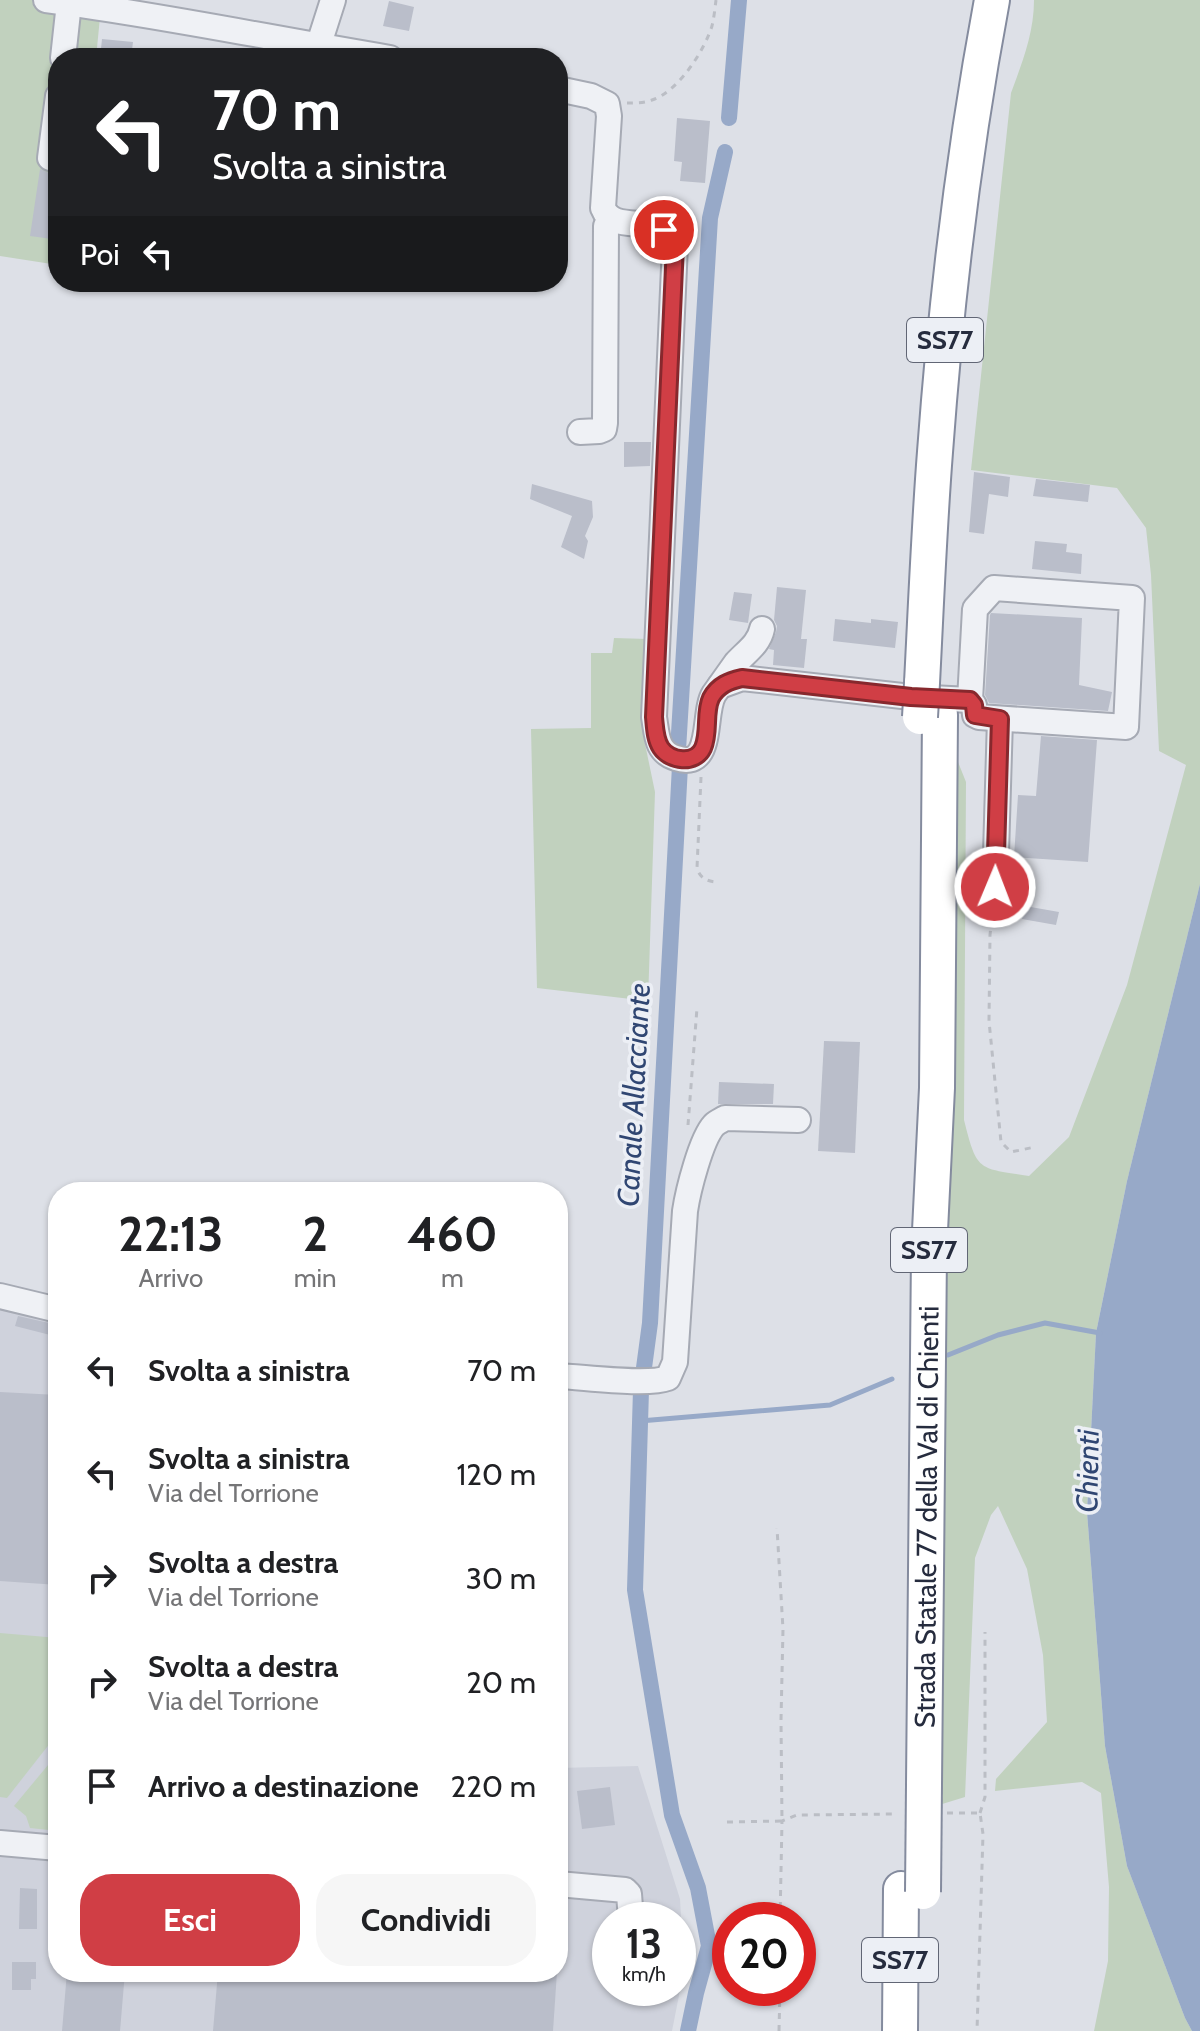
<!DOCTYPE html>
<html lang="it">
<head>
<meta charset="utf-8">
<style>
	body { margin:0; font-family:Cabin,sans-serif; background:#f6f6f6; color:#202124; height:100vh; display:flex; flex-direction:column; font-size:30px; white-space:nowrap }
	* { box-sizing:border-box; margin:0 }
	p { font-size:26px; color:#757577 }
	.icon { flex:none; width:44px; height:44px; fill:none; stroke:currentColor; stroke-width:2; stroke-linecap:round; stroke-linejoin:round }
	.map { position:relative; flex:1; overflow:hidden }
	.side { position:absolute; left:48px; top:1182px; width:520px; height:800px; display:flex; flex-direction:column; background:#fff; border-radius:32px; box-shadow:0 2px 6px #0004 }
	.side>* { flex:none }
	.top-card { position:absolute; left:48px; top:48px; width:520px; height:244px; border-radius:32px; box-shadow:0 2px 6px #0004; background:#202124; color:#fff; overflow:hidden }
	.speed { position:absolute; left:592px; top:1902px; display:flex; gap:16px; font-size:40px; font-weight:700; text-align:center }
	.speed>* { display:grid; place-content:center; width:104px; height:104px; border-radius:50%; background:#fff; box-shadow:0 2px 6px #0004; line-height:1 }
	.speed small { font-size:20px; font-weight:400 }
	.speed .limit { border:12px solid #d22; background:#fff; color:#111 }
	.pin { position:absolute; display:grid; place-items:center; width:68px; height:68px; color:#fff; margin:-34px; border:4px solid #fff; border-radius:50%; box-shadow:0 2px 8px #0007 }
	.me { position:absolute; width:88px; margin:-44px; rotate:1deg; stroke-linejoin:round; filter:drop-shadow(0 0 6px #0008) }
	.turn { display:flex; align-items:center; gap:28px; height:168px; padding:0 32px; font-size:36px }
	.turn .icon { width:104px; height:104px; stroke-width:2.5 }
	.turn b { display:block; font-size:56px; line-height:68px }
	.then { display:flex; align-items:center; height:76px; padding:0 32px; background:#0003; gap:16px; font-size:30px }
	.eta { display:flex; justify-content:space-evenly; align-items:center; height:136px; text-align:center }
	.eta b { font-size:48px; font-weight:700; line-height:56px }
	.cta { display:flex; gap:16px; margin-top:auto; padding:16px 32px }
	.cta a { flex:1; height:92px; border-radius:32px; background:#d03e45; color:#fff; font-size:32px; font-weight:700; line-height:92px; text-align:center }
	.cta a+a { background:#f6f6f6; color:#202124 }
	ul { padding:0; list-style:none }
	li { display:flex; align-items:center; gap:24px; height:104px; padding:0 32px }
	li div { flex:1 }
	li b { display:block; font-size:30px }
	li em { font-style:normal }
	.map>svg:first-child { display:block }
</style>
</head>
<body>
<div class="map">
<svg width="1200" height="2031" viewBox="0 0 1200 2031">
	<rect width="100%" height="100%" fill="#dde0e7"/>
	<path fill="#cfd2dc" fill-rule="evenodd" d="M 0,1285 L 58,1300 L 58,1972 L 558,1972 L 558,1768 L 638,1766 L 680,1899 L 684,1970 L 672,2031 L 0,2031 ZM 610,1920 L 678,1920 L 678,1988 L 610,1988 Z"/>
	<g fill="#c1d1be">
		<polygon points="0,0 46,0 101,7 96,58 58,58 58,265 0,256"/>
		<path d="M 1034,0 L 1200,0 L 1200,884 L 1127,1181 L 1096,1333 L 1087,1512 L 1105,1746 L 1127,1866 L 1185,2018 L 1192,2031 L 1094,2031 L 1108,1961 L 1109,1887 L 1101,1793 L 1082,1782 L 995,1791 L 996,1779 L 1047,1722 L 1043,1655 L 1027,1569 L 998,1506 L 991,1515 L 975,1558 L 965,1797 L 939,1805 L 954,752 L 966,782 L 964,1120 C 977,1172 978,1168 1029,1176 L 1069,1137 L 1127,985 L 1186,765 L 1159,751 L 1151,575 L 1146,528 L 1117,488 L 971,470 L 1011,93 C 1022,63 1034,33 1034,0 Z"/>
		<polygon points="614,638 648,639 644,739 655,792 648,1001 537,988 531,729 591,728 591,653 612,653"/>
		<polygon points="0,1633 58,1638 58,1733 7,1798 0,1797"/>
		<polygon points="58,1753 58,1831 30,1828 26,1816 14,1806"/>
	</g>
	<polygon fill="#97a9c8" points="1200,884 1200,2031 1192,2031 1185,2018 1127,1866 1105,1746 1087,1512 1096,1333 1127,1181"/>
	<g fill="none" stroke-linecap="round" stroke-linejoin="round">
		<g stroke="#97a9c8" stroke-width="5">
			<polyline points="948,1355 998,1335 1045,1323 1100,1333"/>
			<polyline points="640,1421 830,1405 892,1379"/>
		</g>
		<g stroke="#97a9c8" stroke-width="16">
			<polyline points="729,118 739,0"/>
			<polyline points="688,2031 696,1993 709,1946 698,1888 672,1815 635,1590 641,1390 650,1323 680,766 678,750 710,218 725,152"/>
		</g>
	</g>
	<g fill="#babeca">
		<polygon points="389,1 414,7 409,31 383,26"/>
		<polygon points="102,39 133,42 131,58 100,58"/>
		<polygon points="677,118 710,121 705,183 680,181 682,162 674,161"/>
		<polygon points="40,169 49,173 58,170 58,197 52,239 30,236"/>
		<polygon points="624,442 651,442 650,466 624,467"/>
		<polygon points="974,472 1010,477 1008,497 989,494 984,534 969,532"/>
		<polygon points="1036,479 1090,485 1088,502 1033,496"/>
		<polygon points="532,484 592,501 593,517 585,536 588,541 584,559 561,547 572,516 530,499"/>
		<polygon points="1035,541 1067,544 1066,552 1082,554 1081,574 1032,569"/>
		<polygon points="777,587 806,590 801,639 807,639 804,668 773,665 774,650 769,649 776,632 777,626 774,620"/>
		<polygon points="734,592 752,594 748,623 729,620"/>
		<polygon points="991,613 1082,618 1079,685 1112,692 1108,711 989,703 985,695 990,615"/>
		<polygon points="835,619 871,623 871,619 898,622 895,648 833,641"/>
		<polygon points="1041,736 1097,740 1088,862 1014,857 1018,795 1036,796"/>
		<polygon points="1025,906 1059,912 1056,925 1022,919"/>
		<polygon points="824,1041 860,1042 855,1153 818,1151"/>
		<polygon points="719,1082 774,1084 773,1104 718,1104"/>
		<polygon points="18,1316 58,1325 58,1337 15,1326"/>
		<polygon points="0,1392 58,1395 58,1585 0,1581"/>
		<polygon points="610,1787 615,1825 582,1829 577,1791"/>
		<polygon points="20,1888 37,1889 37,1929 19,1929"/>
		<polygon points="12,1962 36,1962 36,1979 31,1979 31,1990 12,1990"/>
		<polygon points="67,1972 125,1972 120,2031 62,2031"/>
		<polygon points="218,1972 557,1972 553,2031 213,2031"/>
	</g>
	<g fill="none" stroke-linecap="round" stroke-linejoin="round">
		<defs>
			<g id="minor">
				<path d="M 46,0 C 161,15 275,39 390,58"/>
				<polyline points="318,47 333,0"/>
				<polyline points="63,58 69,3"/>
				<path d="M 558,89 L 591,96 L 607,104 L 609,116 L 603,208 C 614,237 663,209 675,245 L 654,717 C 657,734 656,752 676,758 C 715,771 702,713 714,694 C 721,684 729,673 736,663 C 746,652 759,644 762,629"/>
				<polyline points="50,158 58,96"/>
				<polyline points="580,432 599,431 604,429 605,423 606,226 610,218"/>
				<polygon points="994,588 1132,598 1126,727 979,717 975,715 974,705 970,700 975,609"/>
				<polyline points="720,686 742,678 911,697 970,700"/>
				<polyline points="995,887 1000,719"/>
				<polyline points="0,1296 58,1310"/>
				<path d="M 558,1376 C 584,1377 647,1386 668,1378 L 675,1362 L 685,1211 C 688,1191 701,1139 714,1125 C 717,1122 722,1120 725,1118 L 798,1120"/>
				<polyline points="0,1843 58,1848"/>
				<polyline points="558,1884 625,1890 629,1894 630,1907"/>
			</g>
			<g id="highway">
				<path d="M 922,683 C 926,606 929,529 935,452 C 946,301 964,149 992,0"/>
				<path id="s1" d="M 924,1785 L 929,1251 L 937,1088 L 940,715"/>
				<polyline points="900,2031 901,1889"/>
			</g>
		</defs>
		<use href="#minor" stroke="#a6aab4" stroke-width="28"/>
		<use href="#highway" stroke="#848b9e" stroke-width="38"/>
		<g stroke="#bbbec5" stroke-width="3" stroke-dasharray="6 6" stroke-linecap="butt">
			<path d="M 627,103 C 635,103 644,103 652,100 C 678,92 704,51 712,26 C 714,18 715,8 716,0"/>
			<path d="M 701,777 L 697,868 C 700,878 706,881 716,882"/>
			<polyline points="993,907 990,935 989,1021 1001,1142 1011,1152 1035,1147"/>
			<polyline points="688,1125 697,1008"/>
			<polyline points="947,1813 980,1813 983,1834 977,2031"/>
			<polyline points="980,1813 985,1797 985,1632"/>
			<polyline points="727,1822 782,1821 781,1720 783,1629 777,1528"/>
			<polyline points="780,1920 782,1821 797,1815 892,1814"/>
			<polyline points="779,2031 780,1988"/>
		</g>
		<use href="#minor" stroke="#eff1f5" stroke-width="24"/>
		<use href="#highway" stroke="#fff" stroke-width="34"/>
		<defs>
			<g id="highway-bridge">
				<polyline points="920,717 922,683"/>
				<polyline points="923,1892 924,1785"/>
			</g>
		</defs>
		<use href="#highway-bridge" stroke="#848b9e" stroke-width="38" stroke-linecap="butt"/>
		<use href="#highway-bridge" stroke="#fff" stroke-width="34"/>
	</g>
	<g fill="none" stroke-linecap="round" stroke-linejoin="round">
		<defs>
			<path id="route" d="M 664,230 L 672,236 L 675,245 L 654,717 C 655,726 655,739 661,748 C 670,761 695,765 703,748 C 710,732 704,713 711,698 C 718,685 729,681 742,678 L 911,697 L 970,700 L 974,705 L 975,715 L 1000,719 L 995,887"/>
		</defs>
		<use href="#route" stroke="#87282d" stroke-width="20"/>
		<use href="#route" stroke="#d03e45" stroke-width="14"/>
	</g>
	<g text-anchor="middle" stroke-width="7" stroke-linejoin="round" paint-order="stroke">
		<g fill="#eceff5" stroke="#616675" stroke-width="2">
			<rect x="907" y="318" width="76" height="44" rx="6"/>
			<rect x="891" y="1228" width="76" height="44" rx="6"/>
			<rect x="862" y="1938" width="76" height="44" rx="6"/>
		</g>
		<g font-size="26" font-weight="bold" fill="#262c3e">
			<text x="945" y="349">SS77</text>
			<text x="929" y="1259">SS77</text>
			<text x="900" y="1969">SS77</text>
		</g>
		<g font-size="28" fill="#262c3e" stroke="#eceff5">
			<text dy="10" stroke="none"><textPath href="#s1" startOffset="268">Strada Statale 77 della Val di Chienti</textPath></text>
		</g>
		<g font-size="30" font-style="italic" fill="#304672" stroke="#eceff5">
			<text transform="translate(634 1095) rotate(-87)" y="10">Canale Allacciante</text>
			<text transform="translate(1088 1471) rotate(-89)" y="10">Chienti</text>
		</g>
	</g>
</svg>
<div class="speed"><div>13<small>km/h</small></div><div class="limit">20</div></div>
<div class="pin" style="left:664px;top:230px;background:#d93025"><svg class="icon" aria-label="arrive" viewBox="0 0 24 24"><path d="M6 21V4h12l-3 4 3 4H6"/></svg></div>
<svg class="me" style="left:995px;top:887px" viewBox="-20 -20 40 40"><circle r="17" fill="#d03e45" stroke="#fff" stroke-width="3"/><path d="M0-11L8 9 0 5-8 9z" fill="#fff"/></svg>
<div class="top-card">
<div class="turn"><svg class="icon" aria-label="left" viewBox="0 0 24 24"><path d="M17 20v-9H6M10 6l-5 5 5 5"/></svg><div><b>70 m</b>Svolta a sinistra</div></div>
<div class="then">Poi<svg class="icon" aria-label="left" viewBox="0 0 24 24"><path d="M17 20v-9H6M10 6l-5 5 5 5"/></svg></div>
</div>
<section class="side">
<div class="eta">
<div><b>22:13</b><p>Arrivo</p></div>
<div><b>2</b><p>min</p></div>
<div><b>460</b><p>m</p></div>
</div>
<ul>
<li><svg class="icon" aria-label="left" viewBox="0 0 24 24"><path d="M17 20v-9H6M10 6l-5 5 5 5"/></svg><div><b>Svolta a sinistra</b></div><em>70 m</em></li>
<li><svg class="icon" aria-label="left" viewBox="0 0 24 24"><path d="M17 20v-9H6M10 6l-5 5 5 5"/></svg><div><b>Svolta a sinistra</b><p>Via del Torrione</p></div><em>120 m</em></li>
<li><svg class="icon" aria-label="right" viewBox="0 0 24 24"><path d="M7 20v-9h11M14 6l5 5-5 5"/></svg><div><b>Svolta a destra</b><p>Via del Torrione</p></div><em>30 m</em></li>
<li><svg class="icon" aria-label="right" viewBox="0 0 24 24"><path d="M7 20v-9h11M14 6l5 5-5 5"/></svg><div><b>Svolta a destra</b><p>Via del Torrione</p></div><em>20 m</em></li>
<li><svg class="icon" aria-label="arrive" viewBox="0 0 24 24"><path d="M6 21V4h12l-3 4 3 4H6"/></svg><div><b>Arrivo a destinazione</b></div><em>220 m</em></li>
</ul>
<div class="cta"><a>Esci</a><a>Condividi</a></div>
</section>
</div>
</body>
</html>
